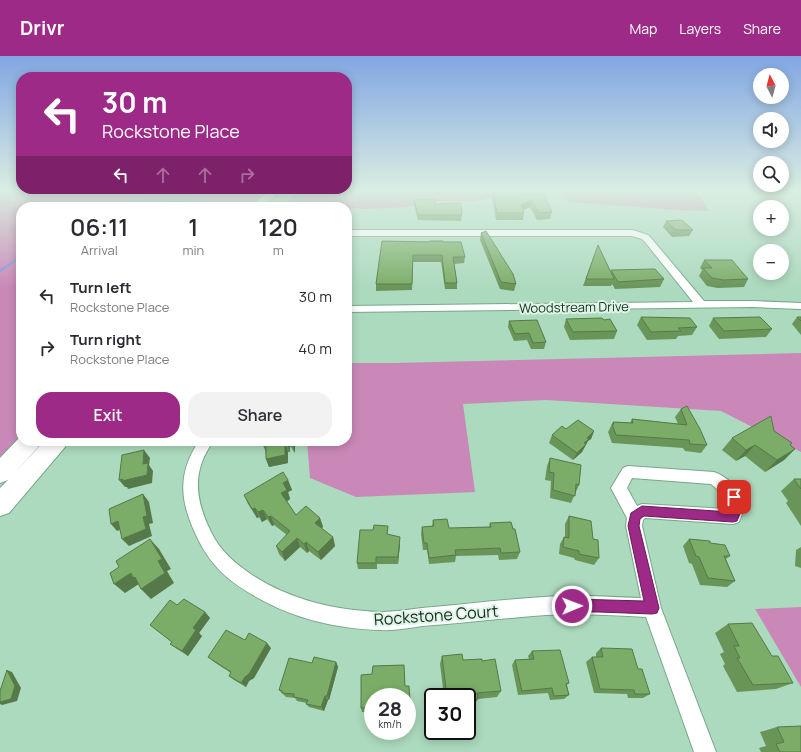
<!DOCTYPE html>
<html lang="en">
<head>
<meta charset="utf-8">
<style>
	body { margin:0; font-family:Manrope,sans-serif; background:#f2f2f3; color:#2b2b33; height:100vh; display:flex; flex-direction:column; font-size:15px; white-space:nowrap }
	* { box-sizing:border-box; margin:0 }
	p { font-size:13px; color:#7c7c81 }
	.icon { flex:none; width:22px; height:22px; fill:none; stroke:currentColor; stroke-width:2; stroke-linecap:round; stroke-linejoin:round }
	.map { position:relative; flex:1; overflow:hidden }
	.drawer { position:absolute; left:16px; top:146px; width:336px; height:244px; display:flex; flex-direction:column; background:#fff; border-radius:16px; box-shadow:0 2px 10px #0003 }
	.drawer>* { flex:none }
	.hud { position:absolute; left:16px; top:16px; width:336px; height:122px; border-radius:16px; box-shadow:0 2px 10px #0003; background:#9d2a86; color:#fff; overflow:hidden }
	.needle { width:26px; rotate:354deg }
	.tools { position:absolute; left:753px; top:12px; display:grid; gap:8px }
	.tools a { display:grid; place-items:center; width:36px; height:36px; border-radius:50%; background:#fff; box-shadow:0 2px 10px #0003; font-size:20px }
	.speed { position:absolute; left:364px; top:632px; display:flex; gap:8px; font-size:20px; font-weight:700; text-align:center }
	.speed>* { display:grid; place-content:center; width:52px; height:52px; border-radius:50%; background:#fff; box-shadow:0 2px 10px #0003; line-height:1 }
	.speed small { font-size:10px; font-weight:400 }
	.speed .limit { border:2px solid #111; border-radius:6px; background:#fff; color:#111 }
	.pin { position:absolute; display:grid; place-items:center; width:34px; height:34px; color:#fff; margin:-17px; border-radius:8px; box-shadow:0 2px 6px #0006 }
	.me { position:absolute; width:44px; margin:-22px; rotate:89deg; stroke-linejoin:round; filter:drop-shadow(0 0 3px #0008) }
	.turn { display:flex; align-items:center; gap:14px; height:84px; padding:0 20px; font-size:18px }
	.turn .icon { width:52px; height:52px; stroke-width:2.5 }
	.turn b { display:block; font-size:28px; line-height:34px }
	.lanes { display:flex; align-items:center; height:38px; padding:0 20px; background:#0003; justify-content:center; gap:20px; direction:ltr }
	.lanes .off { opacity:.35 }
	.eta { display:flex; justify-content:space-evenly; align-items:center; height:68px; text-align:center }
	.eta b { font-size:24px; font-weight:600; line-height:28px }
	.button { display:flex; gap:8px; margin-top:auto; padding:8px 20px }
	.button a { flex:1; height:46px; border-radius:16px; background:#9d2a86; color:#fff; font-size:16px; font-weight:600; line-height:46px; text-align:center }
	.button a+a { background:#f2f2f3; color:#2b2b33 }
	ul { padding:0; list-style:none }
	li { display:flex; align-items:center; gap:12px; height:52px; padding:0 20px }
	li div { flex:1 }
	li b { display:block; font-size:15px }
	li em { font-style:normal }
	header { display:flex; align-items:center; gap:24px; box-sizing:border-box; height:56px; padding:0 20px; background:#9d2a86; color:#fff }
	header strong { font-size:19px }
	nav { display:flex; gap:22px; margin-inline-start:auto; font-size:14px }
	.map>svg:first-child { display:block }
</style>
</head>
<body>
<header>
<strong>Drivr</strong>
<nav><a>Map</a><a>Layers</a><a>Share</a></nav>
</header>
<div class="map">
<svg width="801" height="696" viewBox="0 0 801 696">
	<rect width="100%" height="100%" fill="#acdabe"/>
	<g fill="#ca88b8">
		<polygon points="0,134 263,134 257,140 261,141 249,151 21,151 21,381 0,403"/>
		<polygon points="300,134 696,134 709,155 677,154 569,146 560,136 504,139 475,145 422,146 408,151 367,153 292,149 288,144"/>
		<polygon points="801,297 801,396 721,355 546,344 463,348 475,436 356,441 310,422 307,385 347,385 347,307 394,307"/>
		<polygon points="801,551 801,631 755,553"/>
	</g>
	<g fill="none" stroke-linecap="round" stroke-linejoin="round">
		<g stroke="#8791db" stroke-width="2.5">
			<polyline points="101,151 152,144 189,145 201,134"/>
			<polyline points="0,215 21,200"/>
		</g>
		<defs>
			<g id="street">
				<polygon points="347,174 633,174 648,179 651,182 704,245 753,245 801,247 801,253 753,251 347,256 347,250 693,246 645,186 642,183 632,180 347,180"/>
				<path d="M 199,385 L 213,385 C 209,392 204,399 202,406 C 193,430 200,454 211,476 C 220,495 235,507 252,519 C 290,544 337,555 381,556 C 399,556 416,552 433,551 C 470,548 507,543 544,541 C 576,538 609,541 641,542 L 626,470 L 627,462 L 611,432 L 623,412 L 628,410 L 714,416 C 729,421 739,434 746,448 L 739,466 L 733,468 L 645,462 L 643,464 L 642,470 L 661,552 L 716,696 L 694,696 L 646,561 C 613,559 579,557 546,559 C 505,562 464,567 422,570 C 408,572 394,575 380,574 C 338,573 295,563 258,542 C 228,525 211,511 196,479 C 180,445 177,418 199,385 ZM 632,422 L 711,428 L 724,439 L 730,449 L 728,453 L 642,448 L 637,450 L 627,432 Z"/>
			</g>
			<g id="primary">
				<polygon points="269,134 281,134 263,151 250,151"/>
				<polygon points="21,380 21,385 41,385 38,391 13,419 44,385 68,385 65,391 9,457 0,460 0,432 8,424 0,427 0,402"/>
			</g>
		</defs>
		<use href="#street" stroke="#7aa68b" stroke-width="2"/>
		<use href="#primary" stroke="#7aa68b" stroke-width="2"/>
		<use href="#street" fill="#fff" fill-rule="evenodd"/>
		<use href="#primary" fill="#fff" fill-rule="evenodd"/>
	</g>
	<g fill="#6a9559">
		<polygon points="493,134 520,138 544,138 552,156 550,163 537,164 530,151 523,154 524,157 523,164 496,164 492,141"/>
		<polygon points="414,144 435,148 462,159 461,165 418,164 414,149"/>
		<polygon points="666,165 693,174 689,180 672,181 663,171"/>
		<polygon points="481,177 516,228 514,235 500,233 480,184"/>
		<polygon points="382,185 444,186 465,201 464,207 454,208 457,227 457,233 445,233 441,206 413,206 412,234 376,235 376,228"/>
		<polygon points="598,189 610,215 611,214 664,223 660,231 615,233 612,228 611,230 583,230"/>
		<polygon points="704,204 748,223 744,231 718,232 707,230 699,220 702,214 700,212"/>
		<polygon points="641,261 697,271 692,279 678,280 676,283 647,284 637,269"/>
		<polygon points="797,261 801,261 801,279 792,268"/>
		<polygon points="713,262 772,273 766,281 719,283 709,270"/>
		<polygon points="566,263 604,264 617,275 614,283 570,284 564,271"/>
		<polygon points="509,265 546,286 544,293 531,293 527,284 514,285 508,271"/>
		<polygon points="681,353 707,389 701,397 685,395 683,392 612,387 608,376 613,366 630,367 632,363 678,368 675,361"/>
		<polygon points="566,373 594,375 591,383 588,385 582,396 573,404 549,387 552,379"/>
		<polygon points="774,375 792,387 790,389 795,393 784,404 765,416 745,400 736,405 722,394 732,382"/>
		<polygon points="133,385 159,385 158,386 134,386"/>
		<polygon points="264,385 295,385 295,397 291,391 290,391 290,396 288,396 288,407 269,411 266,403 266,398 264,391"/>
		<polygon points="550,402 579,429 571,447 550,442 551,425 545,424 547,410"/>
		<polygon points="794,423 801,423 801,470 786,447 788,445 781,435"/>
		<polygon points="288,424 292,434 288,436 290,443 287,445 296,459 320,462 323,471 321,472 333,481 335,490 321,504 309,495 307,497 300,491 285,505 279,498 276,490 287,479 274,469 272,470 267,463 262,466 259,461 257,462 248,448 244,439"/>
		<polygon points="569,460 593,483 599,502 594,509 575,504 574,502 559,498 560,488 564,481 565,481 565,468"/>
		<polygon points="433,464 449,472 489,471 490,467 520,496 517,503 499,504 498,499 456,500 455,506 429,508 427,494 423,494 421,478 422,471 432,470"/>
		<polygon points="388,478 400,488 398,508 377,508 377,513 358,513 357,507"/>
		<polygon points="689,483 710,487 730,500 726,503 735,525 727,531 700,529 692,508 689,507 683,490"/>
		<polygon points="801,491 801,512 795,510 796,494"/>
		<polygon points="177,549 205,556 210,562 199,577 202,580 188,600 177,593 170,588 172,586 150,569"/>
		<polygon points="728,568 772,600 793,627 776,633 737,636 723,610 725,608 720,598 724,596 715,577"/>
		<polygon points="245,584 271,592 254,622 249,625 246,631 234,624 229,620 231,617 214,606 208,601"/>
		<polygon points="601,592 638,613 650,638 643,642 628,642 627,638 594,637 586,606 592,601 596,601 596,597"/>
		<polygon points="532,595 569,627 567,629 569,639 564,643 550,644 548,637 518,639 512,609 515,604 529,603 528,600"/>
		<polygon points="442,600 463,604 482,605 501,635 497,641 478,643 474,649 467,650 467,641 444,641 440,608"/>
		<polygon points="336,606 338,611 329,644 328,644 324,655 309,651 306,648 307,647 297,645 295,642 286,641 279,634 312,607"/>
		<polygon points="404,609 405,630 409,630 410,659 407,659 407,641 373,641 373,656 362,656 361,652 361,619 372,618 373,610"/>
		<polygon points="777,671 801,696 761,696 759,692 766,690 760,676"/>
	</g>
	<g fill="#567949">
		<polygon points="532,144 530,151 519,156 521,149"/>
		<polygon points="594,375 591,383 588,385 582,396 573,404 577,397 587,382"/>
		<polygon points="287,385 290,391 290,396 287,388"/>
		<polygon points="293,385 295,385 295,397 293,390"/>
		<polygon points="285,389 288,396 288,407 269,411 266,403"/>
		<polygon points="755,389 745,400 736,405 746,394"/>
		<polygon points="795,393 784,404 765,416 777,404"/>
		<polygon points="144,394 150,402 149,409 153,415 152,427 128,433 127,431 125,431 119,424 143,408"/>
		<polygon points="288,424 292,434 288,436 290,443 285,447 281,437 283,427"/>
		<polygon points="143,438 149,446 153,467 149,468 152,480 129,490 122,483 143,461"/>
		<polygon points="255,452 259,461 257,462 252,453"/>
		<polygon points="263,454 267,463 262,466 258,456"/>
		<polygon points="271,460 274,469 272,470 268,461"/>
		<polygon points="320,462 323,471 318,476 315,467"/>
		<polygon points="118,465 124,472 117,475 111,468"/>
		<polygon points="333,481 335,490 321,504 318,496"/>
		<polygon points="400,481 400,488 398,508 398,501"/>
		<polygon points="297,482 300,491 285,505 282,496"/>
		<polygon points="150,483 159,493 171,513 167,515 174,527 151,543 141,533 158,505"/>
		<polygon points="306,486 309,495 307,497 304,488"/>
		<polygon points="131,517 145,531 139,528 125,537 114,528"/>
		<polygon points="205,556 210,562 199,577 202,580 188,600 182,595 193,572"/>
		<polygon points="267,587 271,592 254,622 249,625 246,631 241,627 245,621"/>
		<polygon points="336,606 338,611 329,644 327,640"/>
		<polygon points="7,614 12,616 21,632 17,645 2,649 0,648 0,646"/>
		<polygon points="325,640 328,644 324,655 321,651"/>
	</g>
	<g fill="#7bad68" stroke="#567949">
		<polygon points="493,134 518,134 520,138 544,138 552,156 539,157 532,144 521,149 524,157 497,157"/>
		<polygon points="435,143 435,148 461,147 462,159 418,159 414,144"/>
		<polygon points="682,164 693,174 676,174 666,165"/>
		<polygon points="486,175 513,218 516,228 501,226 481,177"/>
		<polygon points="382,185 430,186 430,185 443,185 444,186 461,186 465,201 453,201 457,227 445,227 442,199 413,199 412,228 376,228"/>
		<polygon points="598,189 614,223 586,223"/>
		<polygon points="704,204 732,204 748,223 723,224 712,222 703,212 712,212"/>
		<polygon points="655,213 664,223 618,226 611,214"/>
		<polygon points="641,261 690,262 697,271 678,272 681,275 651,276"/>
		<polygon points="760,261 772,273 724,275 713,262"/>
		<polygon points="797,261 801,261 801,265"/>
		<polygon points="602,262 604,264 610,263 617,275 573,276 566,263"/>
		<polygon points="537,264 546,286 533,287 529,277 515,278 509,265"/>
		<polygon points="687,350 700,373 707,389 690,388 689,384 616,379 612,368 614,368 613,366 633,367 632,363 687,369 681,353"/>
		<polygon points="771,360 774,375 792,387 790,389 795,393 777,404 755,389 746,394 732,382"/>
		<polygon points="578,364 594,375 587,382 589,383 584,387 586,388 577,397 552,379 562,370 566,373"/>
		<polygon points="264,385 287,385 287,388 285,389 285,399 266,403 266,391 264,391"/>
		<polygon points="290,385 293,385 293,390"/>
		<polygon points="144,394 143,408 148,407 147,419 122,425 123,423 119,424 122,399"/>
		<polygon points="550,402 581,409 579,429 576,428 575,440 553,434 554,417 549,416"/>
		<polygon points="283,416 288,424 283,427 287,434 281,437 296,459 306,450 320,462 315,467 333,481 318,496 306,486 304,488 297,482 282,496 276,490 290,475 271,460 268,461 263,454 258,456 255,452 252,453 244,439"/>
		<polygon points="794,423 801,423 801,433"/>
		<polygon points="143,438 147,460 143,461 146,473 122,483 118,465 111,468 109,453"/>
		<polygon points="569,460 591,465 593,483 598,484 599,502 579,498 579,495 563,491 564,481 569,482"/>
		<polygon points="447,463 449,472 491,471 490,467 511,466 513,473 515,473 520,496 501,497 500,492 455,494 456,499 429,502 427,487 424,487 422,471 434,470 433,464"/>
		<polygon points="374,469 388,470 387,478 400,481 398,501 376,501 376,507 357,507 360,474 373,474"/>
		<polygon points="150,483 162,503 158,505 165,517 141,533 135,521 133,522 131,517 114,528 110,517 119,511 116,505"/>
		<polygon points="689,483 710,485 710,487 725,489 730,500 724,500 735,525 708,522 699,501 696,500"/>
		<polygon points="184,543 205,556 193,572 196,574 182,595 170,588 172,586 150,569 170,544 177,549"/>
		<polygon points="752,567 772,600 778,600 793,627 753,629 737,602 740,602 734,590 739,590 728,568"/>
		<polygon points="226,574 245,584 249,577 267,587 249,618 245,621 241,627 229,620 231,616 208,601"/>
		<polygon points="601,592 632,593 638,613 642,613 650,638 635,638 634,634 600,633 592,601 603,601"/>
		<polygon points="560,594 569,627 566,628 569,639 554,640 552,632 522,635 515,604 534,603 532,595"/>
		<polygon points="462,598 463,604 482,603 482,605 495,603 501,635 477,637 478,643 467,644 467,641 447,641 442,600"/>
		<polygon points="314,601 336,606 327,640 325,640 321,651 306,648 308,644 294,641 294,638 282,637 282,635 279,634 289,602 312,607"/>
		<polygon points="404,609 405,630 409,630 411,656 407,656 407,641 373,641 373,652 361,652 361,619 372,618 373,610"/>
		<polygon points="7,614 15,630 11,643 0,646 0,635"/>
		<polygon points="801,670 801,696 780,696 776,688 784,686 777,671"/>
	</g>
	<linearGradient id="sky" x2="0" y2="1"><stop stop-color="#81a6e3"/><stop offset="0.58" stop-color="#daeee2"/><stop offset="1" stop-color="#daeee2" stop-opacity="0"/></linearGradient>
	<rect width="801" height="232" fill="url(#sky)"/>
	<polygon fill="#9d2a86" stroke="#661b57" points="734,436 737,438 744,448 737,465 733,466 644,460 640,463 639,470 659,552 657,557 652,558 599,556 572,556 567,554 566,550 567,545 572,543 644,545 628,470 631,457 642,450 730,456 732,449 728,441 730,438"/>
	<g text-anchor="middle" stroke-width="4" stroke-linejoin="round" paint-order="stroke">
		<g font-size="13" fill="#192b20" stroke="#def5e6">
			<text transform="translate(574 251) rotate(-1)" y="5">Woodstream Drive</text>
		</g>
		<g font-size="16" fill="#192b20" stroke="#def5e6">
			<text transform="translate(436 559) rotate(-4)" y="6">Rockstone Court</text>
		</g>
	</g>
</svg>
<div class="tools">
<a><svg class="needle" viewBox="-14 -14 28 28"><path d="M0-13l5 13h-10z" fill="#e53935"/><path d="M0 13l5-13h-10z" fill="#7c7c81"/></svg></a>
<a><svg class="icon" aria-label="sound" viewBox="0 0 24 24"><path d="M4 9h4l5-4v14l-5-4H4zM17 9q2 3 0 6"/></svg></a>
<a><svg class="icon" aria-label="search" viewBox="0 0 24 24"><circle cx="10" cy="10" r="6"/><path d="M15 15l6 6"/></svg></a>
<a>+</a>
<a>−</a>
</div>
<div class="speed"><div>28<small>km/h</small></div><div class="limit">30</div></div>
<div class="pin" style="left:734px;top:441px;background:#d93025"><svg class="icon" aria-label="arrive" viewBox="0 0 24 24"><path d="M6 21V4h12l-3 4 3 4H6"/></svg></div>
<svg class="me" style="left:572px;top:550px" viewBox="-20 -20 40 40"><circle r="17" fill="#9d2a86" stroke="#fff" stroke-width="3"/><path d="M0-11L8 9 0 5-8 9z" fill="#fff"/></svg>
<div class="hud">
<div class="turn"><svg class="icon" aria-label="left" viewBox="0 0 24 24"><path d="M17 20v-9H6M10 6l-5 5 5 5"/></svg><div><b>30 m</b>Rockstone Place</div></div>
<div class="lanes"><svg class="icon" aria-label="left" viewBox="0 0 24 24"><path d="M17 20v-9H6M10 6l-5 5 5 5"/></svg><svg class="icon off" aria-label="ahead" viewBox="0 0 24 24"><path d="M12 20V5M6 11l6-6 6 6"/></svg><svg class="icon off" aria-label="ahead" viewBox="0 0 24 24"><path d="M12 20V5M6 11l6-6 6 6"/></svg><svg class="icon off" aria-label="right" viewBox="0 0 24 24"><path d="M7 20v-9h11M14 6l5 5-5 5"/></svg></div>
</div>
<section class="drawer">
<div class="eta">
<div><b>06:11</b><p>Arrival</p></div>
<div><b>1</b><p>min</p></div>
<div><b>120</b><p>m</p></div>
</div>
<ul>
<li><svg class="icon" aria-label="left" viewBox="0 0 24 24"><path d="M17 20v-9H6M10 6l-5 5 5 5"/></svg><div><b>Turn left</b><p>Rockstone Place</p></div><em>30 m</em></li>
<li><svg class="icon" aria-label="right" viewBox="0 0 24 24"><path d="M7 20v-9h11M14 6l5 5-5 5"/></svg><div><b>Turn right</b><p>Rockstone Place</p></div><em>40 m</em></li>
</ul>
<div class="button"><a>Exit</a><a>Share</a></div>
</section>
</div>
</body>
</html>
